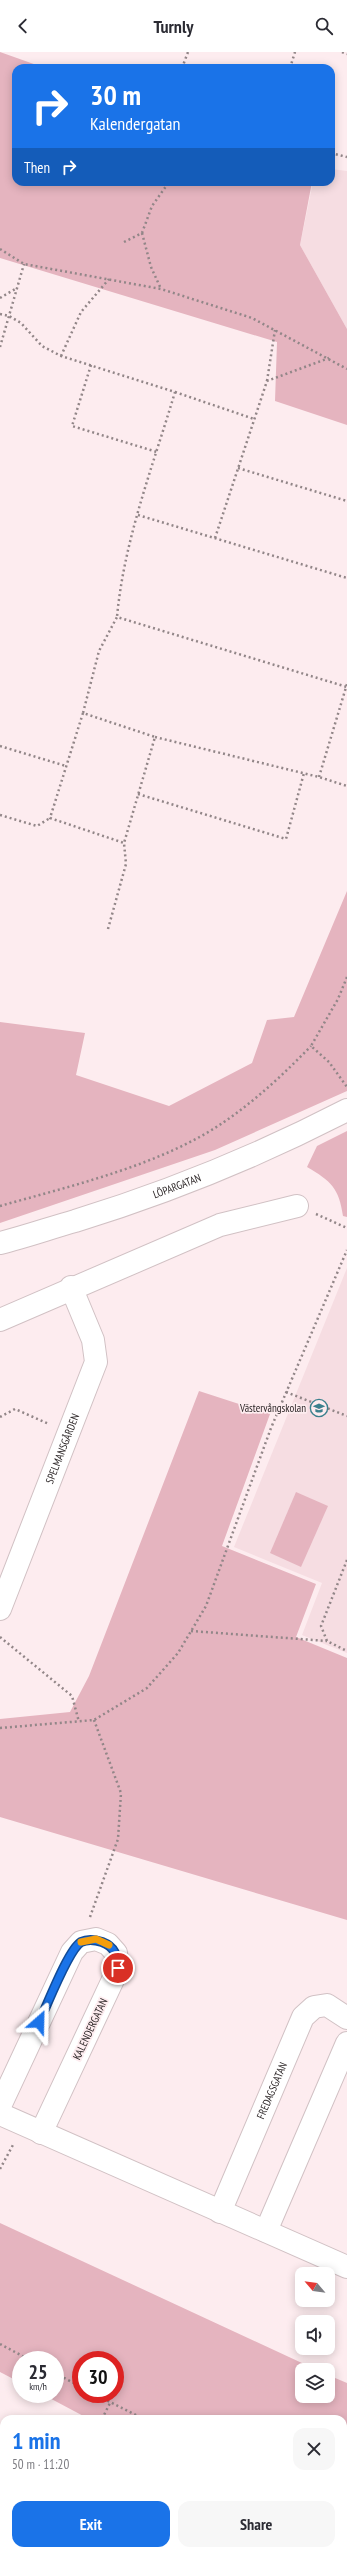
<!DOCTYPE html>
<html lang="en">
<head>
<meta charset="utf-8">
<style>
	body { margin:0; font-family:"PT Sans Narrow",sans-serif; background:#f7f7f7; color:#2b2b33; height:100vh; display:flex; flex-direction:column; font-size:15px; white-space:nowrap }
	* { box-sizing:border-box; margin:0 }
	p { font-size:13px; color:#7c7c81 }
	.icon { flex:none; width:22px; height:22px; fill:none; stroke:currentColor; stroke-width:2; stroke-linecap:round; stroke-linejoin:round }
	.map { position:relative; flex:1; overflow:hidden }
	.sheet { position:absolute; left:0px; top:2363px; width:347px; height:140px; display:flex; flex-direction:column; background:#fff; border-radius:12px 12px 0 0; box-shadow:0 2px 10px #0003 }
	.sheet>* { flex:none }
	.hud { position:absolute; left:12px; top:12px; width:323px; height:122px; border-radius:12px; box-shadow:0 2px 10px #0003; background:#1a73e8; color:#fff; overflow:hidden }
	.needle { width:26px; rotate:299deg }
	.fabs { position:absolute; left:295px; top:2215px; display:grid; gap:8px }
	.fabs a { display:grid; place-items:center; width:40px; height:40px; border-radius:8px; background:#fff; box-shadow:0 2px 10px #0003; font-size:20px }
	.speed { position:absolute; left:12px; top:2299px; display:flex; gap:8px; font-size:20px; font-weight:700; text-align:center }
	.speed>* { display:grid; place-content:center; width:52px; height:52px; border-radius:50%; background:#fff; box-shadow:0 2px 10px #0003; line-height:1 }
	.speed small { font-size:10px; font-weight:400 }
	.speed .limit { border:6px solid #d22; background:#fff; color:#111 }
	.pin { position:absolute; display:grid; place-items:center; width:34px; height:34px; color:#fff; margin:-17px; border:2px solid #fff; border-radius:50%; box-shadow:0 1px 4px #0007 }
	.me { position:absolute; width:44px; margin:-22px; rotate:25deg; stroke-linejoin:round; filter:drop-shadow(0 0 3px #0008) }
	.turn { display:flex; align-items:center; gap:14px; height:84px; padding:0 12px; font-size:18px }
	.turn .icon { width:52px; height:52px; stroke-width:2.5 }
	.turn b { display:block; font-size:28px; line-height:34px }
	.then { display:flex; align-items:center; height:38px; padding:0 12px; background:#0003; gap:8px; font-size:15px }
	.round { display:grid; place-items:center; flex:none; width:42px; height:42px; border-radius:12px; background:#f7f7f7 }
	.summary { display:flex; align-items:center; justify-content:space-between; height:68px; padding:0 12px }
	h1 { font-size:24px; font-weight:700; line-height:30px; color:#1a73e8 }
	.button { display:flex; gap:8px; margin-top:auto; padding:8px 12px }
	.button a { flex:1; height:46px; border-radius:12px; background:#1a73e8; color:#fff; font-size:16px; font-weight:700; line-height:46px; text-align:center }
	.button a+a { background:#f7f7f7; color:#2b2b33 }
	header { display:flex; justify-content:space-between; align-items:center; height:52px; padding:0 12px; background:#fff; font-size:18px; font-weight:700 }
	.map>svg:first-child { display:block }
</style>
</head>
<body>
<header><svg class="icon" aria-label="back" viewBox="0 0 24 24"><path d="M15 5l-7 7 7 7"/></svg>Turnly<svg class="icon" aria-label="search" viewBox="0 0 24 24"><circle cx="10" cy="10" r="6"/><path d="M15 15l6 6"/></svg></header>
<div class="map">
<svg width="347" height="2503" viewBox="0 0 347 2503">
	<rect width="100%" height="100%" fill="#fdecef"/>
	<g fill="#f6dde2">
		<polygon points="331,117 347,119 347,277 300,193 313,130 331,130"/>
		<polygon points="347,1216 347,1601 302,1583 322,1531 234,1495"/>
	</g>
	<g fill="#e5b4bf" fill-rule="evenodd">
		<polygon points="0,0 45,16 16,16 16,130 312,130 300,193 347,277 347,373 275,349 277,290 0,206"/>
		<polygon points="347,839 347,1039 215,1098 0,1171 0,970 85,981 76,1023 169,1054 252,1011 267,968 294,965"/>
		<path d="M 347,1079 L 347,1165 L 343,1164 C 339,1136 331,1129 307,1115 L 317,1094 Z"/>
		<polygon points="199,1339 270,1362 222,1494 316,1532 296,1585 347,1606 347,1868 0,1765 0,1667 70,1660 89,1624"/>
		<polygon points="296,1440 328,1454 301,1515 270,1501"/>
		<path d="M 0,2171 L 317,2318 L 302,2318 L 302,2344 L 328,2344 L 328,2323 L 347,2331 L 347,2485 L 343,2483 L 343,2367 L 89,2367 L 42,2342 L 55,2342 L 55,2308 L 21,2308 L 21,2331 L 0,2320 ZM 81,2308 L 115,2308 L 115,2342 L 81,2342 Z"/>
	</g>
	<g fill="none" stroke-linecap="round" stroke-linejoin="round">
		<defs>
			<g id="minor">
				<polyline points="0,1268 220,1173 297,1154"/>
				<path id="s1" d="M 0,1557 L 96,1310 L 93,1288 L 71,1235"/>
				<polyline points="0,2054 72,1900 81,1890 96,1887 108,1892 116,1901 118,1917 41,2081"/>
				<polyline points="0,2062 347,2215"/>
				<path id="s2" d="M 220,2160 L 303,1965 L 314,1955 L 327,1953 L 347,1966"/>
				<polyline points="266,2179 347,1991"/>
				<polyline points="46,2503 48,2499"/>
			</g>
			<g id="tertiary">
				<path id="s3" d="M 0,1191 C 25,1185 50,1176 75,1169 C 169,1140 260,1103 347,1058"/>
			</g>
		</defs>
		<use href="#minor" stroke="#d1c1c4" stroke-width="24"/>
		<use href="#tertiary" stroke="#d1c1c4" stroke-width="24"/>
		<g stroke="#928688" stroke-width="2.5" stroke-dasharray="2 3" stroke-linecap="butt">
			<polyline points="342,0 347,2"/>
			<polyline points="182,16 188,0"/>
			<polyline points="290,16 295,0"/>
			<polyline points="331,101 347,105"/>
			<polyline points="142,181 151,215 161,237"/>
			<polyline points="124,190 142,181 152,154 169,130"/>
			<polyline points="0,197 24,212 161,237 252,266 347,317"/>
			<polyline points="0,246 17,236"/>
			<path d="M 0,262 L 9,264 L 21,271 L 42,294 L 61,304 L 175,340 C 153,414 124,488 117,565"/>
			<polyline points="0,295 24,212"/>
			<polyline points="61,304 81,260 109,227"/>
			<polyline points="91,313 72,374 157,400"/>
			<polyline points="267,329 275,278"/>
			<polyline points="175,340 254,367"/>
			<polyline points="238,416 347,449"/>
			<polyline points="138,463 347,526"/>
			<polyline points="215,486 267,329 329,306"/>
			<polyline points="83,661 50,766 124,791"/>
			<polyline points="155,685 319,725 347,734"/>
			<polyline points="0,694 66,714"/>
			<polyline points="319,725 347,632"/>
			<polyline points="138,742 286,787 304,721"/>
			<polyline points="0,763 37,774 50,766"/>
			<polyline points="108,877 126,812 124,791 155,685 83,661 99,599 117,565 347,635"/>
			<polyline points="347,925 338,947 311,994 329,1010 347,1035"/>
			<path d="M 0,1154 C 74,1133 161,1113 224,1070 C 256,1048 285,1021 311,994"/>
			<polyline points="316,1162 347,1176"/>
			<polyline points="286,1340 347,1364"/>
			<polyline points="0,1365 15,1357 49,1372"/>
			<polyline points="347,1508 321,1574 327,1589 347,1599"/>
			<polyline points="191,1579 327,1589"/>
			<polyline points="0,1585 72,1644 79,1670"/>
			<polyline points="0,1676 94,1668 147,1636 178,1601 206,1554 271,1376 347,1198"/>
			<polyline points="90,1865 118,1787 121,1741 94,1668"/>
			<polyline points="0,2117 14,2091"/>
			<polyline points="0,2292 30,2308"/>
			<polyline points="55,2321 81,2335"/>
			<polyline points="94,2342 144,2367"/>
			<polyline points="102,2367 110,2351"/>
			<polyline points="343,2463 347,2465"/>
		</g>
		<use href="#minor" stroke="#fff" stroke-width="22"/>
		<use href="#tertiary" stroke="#fff" stroke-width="22"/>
	</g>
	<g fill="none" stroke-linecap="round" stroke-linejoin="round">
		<defs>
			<path id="route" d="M 39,1970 C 47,1954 68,1898 81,1890 C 87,1887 96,1888 102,1890 C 115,1895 117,1903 118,1916"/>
		</defs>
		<use href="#route" stroke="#114b97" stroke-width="10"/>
		<use href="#route" stroke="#1a73e8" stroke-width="7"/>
		<polyline stroke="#f59e0b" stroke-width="7" points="81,1890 96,1887 109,1893"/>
	</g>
	<defs>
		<symbol id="school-ring" viewBox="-11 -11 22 22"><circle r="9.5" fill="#fdecef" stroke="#3b808d" stroke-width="1.5"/><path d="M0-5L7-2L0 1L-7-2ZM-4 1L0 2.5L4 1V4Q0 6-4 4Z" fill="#3b808d"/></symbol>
	</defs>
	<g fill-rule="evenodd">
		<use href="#school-ring" x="309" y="1346" width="20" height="20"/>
	</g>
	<g text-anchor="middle" stroke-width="3.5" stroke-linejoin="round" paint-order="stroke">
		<g font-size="11" fill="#2c2627" stroke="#fdecef">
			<text dy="4" stroke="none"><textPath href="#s3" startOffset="186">LÖPARGATAN</textPath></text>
			<text dy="4" stroke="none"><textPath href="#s1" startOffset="172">SPELMANSGÅRDEN</textPath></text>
			<text transform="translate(90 1977) rotate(-65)" y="4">KALENDERGATAN</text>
			<text dy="4" stroke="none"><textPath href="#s2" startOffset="132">FREDAGSGATAN</textPath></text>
		</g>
		<g font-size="11" fill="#2c2627" stroke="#fdecef" text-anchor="end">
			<text x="306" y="1360">Västervångskolan</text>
		</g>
	</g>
</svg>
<div class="fabs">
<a><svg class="needle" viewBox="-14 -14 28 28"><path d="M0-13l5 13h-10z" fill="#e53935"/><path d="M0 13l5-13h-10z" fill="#7c7c81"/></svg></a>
<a><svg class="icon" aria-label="sound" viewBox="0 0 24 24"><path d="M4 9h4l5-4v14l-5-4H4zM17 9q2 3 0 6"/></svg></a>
<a><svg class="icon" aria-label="layers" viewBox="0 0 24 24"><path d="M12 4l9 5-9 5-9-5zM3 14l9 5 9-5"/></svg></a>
</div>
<div class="speed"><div>25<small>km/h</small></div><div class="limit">30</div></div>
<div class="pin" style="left:118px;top:1916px;background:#d93025"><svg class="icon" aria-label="arrive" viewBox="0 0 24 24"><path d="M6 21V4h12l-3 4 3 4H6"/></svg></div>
<svg class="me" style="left:39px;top:1970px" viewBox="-20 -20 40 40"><path d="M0-17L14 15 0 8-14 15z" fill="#1a73e8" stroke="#fff" stroke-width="4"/></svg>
<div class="hud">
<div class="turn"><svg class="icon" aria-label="right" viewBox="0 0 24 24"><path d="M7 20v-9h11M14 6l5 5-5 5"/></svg><div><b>30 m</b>Kalendergatan</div></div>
<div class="then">Then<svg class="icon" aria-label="right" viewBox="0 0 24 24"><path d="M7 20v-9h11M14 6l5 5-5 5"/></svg></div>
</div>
<section class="sheet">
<div class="summary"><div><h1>1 min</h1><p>50 m · 11:20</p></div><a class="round"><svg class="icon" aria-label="close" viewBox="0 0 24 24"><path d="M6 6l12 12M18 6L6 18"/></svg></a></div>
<div class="button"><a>Exit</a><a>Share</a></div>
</section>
</div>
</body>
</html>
